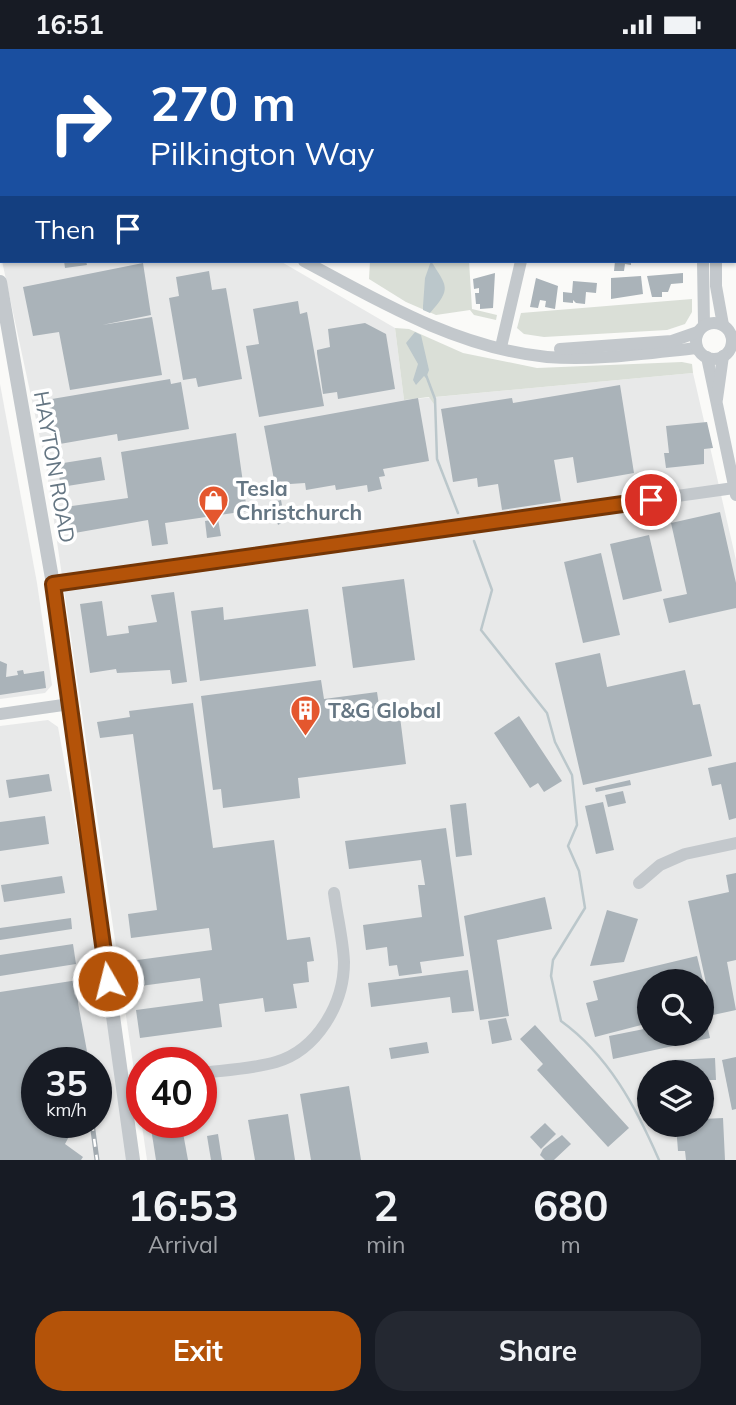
<!DOCTYPE html>
<html lang="en">
<head>
<meta charset="utf-8">
<style>
	body { margin:0; font-family:Mulish,sans-serif; background:#242831; color:#f1f3f6; height:100vh; display:flex; flex-direction:column; font-size:26px; white-space:nowrap }
	* { box-sizing:border-box; margin:0 }
	p { font-size:23px; color:#9ea1a6 }
	.icon { flex:none; width:38px; height:38px; fill:none; stroke:currentColor; stroke-width:2; stroke-linecap:round; stroke-linejoin:round }
	.map { position:relative; height:1111px; overflow:hidden }
	.details { display:flex; flex-direction:column; background:#171b24; flex:1 }
	.details>* { flex:none }
	.top-card { position:absolute; left:0px; top:0px; width:737px; height:214px; box-shadow:0 2px 5px #0004; background:#1a4fa0; color:#fff; overflow:hidden }
	.tools { position:absolute; left:637px; top:920px; display:grid; gap:14px }
	.tools a { display:grid; place-items:center; width:77px; height:77px; border-radius:50%; background:#171b24; box-shadow:0 2px 5px #0004; font-size:35px }
	.speed { position:absolute; left:21px; top:998px; display:flex; gap:14px; font-size:35px; font-weight:700; text-align:center }
	.speed>* { display:grid; place-content:center; width:91px; height:91px; border-radius:50%; background:#171b24; box-shadow:0 2px 5px #0004; line-height:1 }
	.speed small { font-size:18px; font-weight:400 }
	.speed .limit { border:10px solid #d22; background:#fff; color:#111 }
	.pin { position:absolute; display:grid; place-items:center; width:60px; height:60px; color:#fff; margin:-30px; border:4px solid #fff; border-radius:50%; box-shadow:0 2px 7px #0007 }
	.me { position:absolute; width:77px; margin:-38px; rotate:352deg; stroke-linejoin:round; filter:drop-shadow(0 0 5px #0008) }
	.turn { display:flex; align-items:center; gap:24px; height:147px; padding:0 35px; font-size:32px }
	.turn .icon { width:91px; height:91px; stroke-width:2.5 }
	.turn b { display:block; font-size:49px; line-height:60px }
	.then { display:flex; align-items:center; height:66px; padding:0 35px; background:#0003; gap:14px; font-size:26px }
	.eta { display:flex; justify-content:space-evenly; align-items:center; height:119px; text-align:center }
	.eta b { font-size:42px; font-weight:700; line-height:49px }
	.primary-button { display:flex; gap:14px; margin-top:auto; padding:14px 35px }
	.primary-button a { flex:1; height:80px; border-radius:28px; background:#b45309; color:#fff; font-size:28px; font-weight:700; line-height:80px; text-align:center }
	.primary-button a+a { background:#242831; color:#f1f3f6 }
	.status { display:flex; justify-content:space-between; align-items:center; height:49px; padding:0 35px; background:#171b24; direction:ltr }
	.status svg { height:19px; fill:currentColor }
	.map>svg:first-child { display:block }
</style>
</head>
<body>
<div class="status"><b>16:51</b><svg viewBox="0 0 49 12"><path d="M0 12V9h3v3zM5 12V6h3v6zM10 12V3h3v9zM15 12V0h3v12zM26 1h20v11H26zM47 4h2v5h-2z"/></svg></div>
<div class="map">
<svg width="736" height="1111" viewBox="0 0 736 1111">
	<rect width="100%" height="100%" fill="#fafaf8"/>
	<g fill="#e8e9e9" fill-rule="evenodd">
		<polygon points="0,0 379,0 379,2 2,2 2,111"/>
		<path d="M 2,212 L 280,212 L 395,279 L 404,351 L 693,324 L 736,511 L 736,1111 L 147,1111 L 46,417 ZM 649,933 L 702,933 L 702,985 L 649,985 ZM 142,1013 L 201,1013 L 201,1073 L 142,1073 ZM 649,1024 L 702,1024 L 702,1076 L 649,1076 Z"/>
		<polygon points="0,335 37,534 52,636 45,644 0,650"/>
		<path d="M 48,671 L 58,678 L 137,1111 L 0,1111 L 0,677 ZM 37,1013 L 96,1013 L 96,1073 L 37,1073 Z"/>
	</g>
	<g fill="#dadfd7">
		<polygon points="370,212 469,212 472,260 497,266 496,271 474,266 470,261 436,266 406,253 369,230"/>
		<polygon points="692,250 692,263 685,275 667,281 544,288 524,285 517,279 521,264"/>
		<polygon points="395,279 409,280 463,304 537,319 682,313 692,315 693,324 435,348 434,355 429,348 404,351"/>
	</g>
	<g fill="#bbc7cb">
		<path d="M 431,212 C 447,238 452,239 430,264 L 423,261 L 423,257 L 425,229 Z"/>
		<polygon points="415,283 421,286 429,321 426,329 424,327 416,336 413,331 418,315 406,294"/>
	</g>
	<g fill="none" stroke-linecap="round" stroke-linejoin="round">
		<g stroke="#bbc7cb" stroke-width="2.5">
			<polyline points="409,0 409,2"/>
			<polyline points="426,326 435,350 437,410 458,464"/>
			<path d="M 474,492 L 492,541 L 481,581 L 547,664 L 555,693 L 572,726 L 577,776 L 568,797 L 579,822 L 585,859 L 553,911 L 551,927 L 561,972 C 608,1006 636,1058 659,1111"/>
		</g>
	</g>
	<g fill="#aab3b9">
		<polygon points="64,212 86,212 87,216 65,219"/>
		<polygon points="615,212 631,212 631,216 625,215 624,222 614,222"/>
		<polygon points="143,214 151,266 102,276 152,268 162,326 70,341 59,283 33,287 23,238"/>
		<polygon points="209,222 212,241 226,239 242,330 198,338 196,329 183,331 169,249 179,247 176,228"/>
		<polygon points="495,224 493,259 480,260 480,255 476,255 475,244 479,244 479,239 474,240 473,230"/>
		<polygon points="683,224 683,234 671,235 668,243 662,243 662,248 652,248 647,227"/>
		<polygon points="641,227 643,245 611,250 611,229"/>
		<polygon points="536,229 558,237 555,260 545,258 546,252 540,251 538,259 530,258"/>
		<polygon points="573,232 597,234 596,244 586,243 585,255 576,254 573,251 573,254 563,253 563,243 572,244"/>
		<polygon points="298,252 300,265 307,263 324,357 259,368 246,297 259,295 253,260"/>
		<polygon points="365,274 386,285 395,340 338,350 337,343 323,345 317,304 317,301 330,298 328,280"/>
		<polygon points="170,330 171,335 181,333 189,380 118,392 117,385 54,396 46,351"/>
		<polygon points="620,336 634,424 577,434 573,408 554,411 561,452 502,461 498,435 478,438 477,429 453,433 441,360 512,349 513,354"/>
		<polygon points="418,349 429,412 383,420 385,427 379,428 382,440 368,443 367,436 336,441 335,436 306,441 305,434 275,436 264,377"/>
		<polygon points="707,373 713,399 704,400 704,415 666,419 664,404 669,404 666,377"/>
		<polygon points="236,384 247,462 165,474 168,495 152,497 148,471 69,485 65,458 128,449 121,403"/>
		<polygon points="101,408 105,431 61,438 57,415"/>
		<polygon points="281,451 285,472 278,476 272,453"/>
		<polygon points="720,463 736,534 736,559 669,574 663,550 687,545 671,474"/>
		<polygon points="218,470 221,487 207,489 205,472"/>
		<polygon points="649,486 662,542 623,551 610,495"/>
		<polygon points="601,504 620,586 583,594 564,513"/>
		<polygon points="404,530 415,611 353,619 342,538"/>
		<polygon points="174,543 187,633 172,635 170,621 117,624 116,620 90,624 80,555 102,552 107,587 129,584 128,577 157,573 151,546"/>
		<polygon points="223,558 224,571 308,560 316,617 200,632 191,562"/>
		<polygon points="600,604 607,638 685,621 693,656 700,655 712,707 583,736 555,614"/>
		<polygon points="0,612 7,615 6,628 18,626 17,622 23,621 24,625 44,622 46,639 0,646"/>
		<polygon points="321,631 324,650 377,643 380,663 399,660 406,715 298,729 300,749 223,759 221,740 213,741 201,647"/>
		<polygon points="193,654 213,799 274,791 287,891 310,888 314,912 307,913 309,933 293,935 297,959 265,963 263,949 219,955 222,978 140,989 136,961 203,952 200,929 133,938 130,912 212,901 209,879 131,889 128,865 157,861 133,685 100,689 97,673 130,668 129,662"/>
		<polygon points="519,667 562,732 544,743 538,734 530,739 494,684"/>
		<polygon points="736,713 736,769 729,771 721,735 712,737 708,719"/>
		<polygon points="49,725 52,742 9,749 6,731"/>
		<polygon points="630,731 631,736 596,743 595,739"/>
		<polygon points="623,742 626,754 608,758 605,746"/>
		<polygon points="603,753 614,801 596,805 585,757"/>
		<polygon points="466,754 472,806 456,808 450,756"/>
		<polygon points="45,767 49,795 0,802 0,773"/>
		<polygon points="446,779 464,907 420,913 422,924 399,927 397,916 389,917 387,898 366,901 363,876 422,868 418,836 425,836 421,811 349,820 345,792"/>
		<polygon points="736,824 736,911 727,913 736,961 713,966 688,852 729,843 726,826"/>
		<polygon points="62,827 65,844 4,853 1,836"/>
		<polygon points="545,848 552,880 497,891 509,967 480,971 464,867"/>
		<polygon points="607,861 638,870 624,913 590,917"/>
		<polygon points="71,869 72,880 0,891 0,879"/>
		<polygon points="73,895 76,915 0,927 0,906"/>
		<polygon points="697,907 710,960 702,962 702,933 649,933 649,974 595,988 586,954 598,951 593,932"/>
		<polygon points="468,921 474,962 452,964 450,948 371,958 368,934"/>
		<polygon points="78,931 78,954 89,1013 37,1013 37,1073 90,1073 75,1076 65,1095 83,1108 81,1111 0,1111 0,943"/>
		<polygon points="702,967 705,967 710,989 613,1010 609,987 649,979 649,985 702,985"/>
		<polygon points="506,969 512,991 492,995 488,972"/>
		<polygon points="535,976 629,1079 608,1098 537,1021 543,1015 520,990"/>
		<polygon points="427,993 429,1004 391,1010 389,999"/>
		<polygon points="736,1008 736,1060 732,1061 722,1011"/>
		<polygon points="715,1009 716,1031 702,1031 702,1024 673,1024 672,1011"/>
		<polygon points="349,1037 361,1111 311,1111 300,1045"/>
		<polygon points="288,1065 295,1111 255,1111 248,1071"/>
		<polygon points="723,1069 725,1111 686,1111 685,1102 678,1102 676,1076 702,1076 702,1070"/>
		<polygon points="150,1073 181,1073 188,1111 156,1111"/>
		<polygon points="545,1074 556,1085 541,1100 530,1088"/>
		<polygon points="218,1085 222,1111 211,1111 207,1087"/>
		<polygon points="562,1086 571,1095 554,1111 545,1111 540,1106 543,1100"/>
	</g>
	<g fill="none" stroke-linecap="round" stroke-linejoin="round">
		<g stroke="#c3c8cc" stroke-width="12">
			<polyline points="223,0 223,2"/>
			<polyline points="721,0 725,2"/>
			<polyline points="570,2 571,0"/>
			<polyline points="687,2 688,0"/>
			<polyline points="735,8 736,9"/>
			<polyline points="735,132 736,130"/>
			<polyline points="735,160 736,159"/>
			<path d="M 304,212 C 380,253 458,299 547,308 C 596,312 649,304 697,299"/>
			<polyline points="703,212 704,276"/>
			<polyline points="716,212 716,237 723,276"/>
			<circle cx="714" cy="292" r="18"/>
			<polyline points="501,298 521,212"/>
			<polyline points="560,300 672,292 698,283"/>
			<polyline points="707,308 736,446"/>
			<polyline points="717,350 723,307"/>
			<polyline points="53,535 734,439"/>
			<polyline points="0,665 70,655"/>
			<polyline points="639,834 660,816 685,805 736,794"/>
			<path d="M 201,1024 C 226,1021 252,1020 276,1013 C 317,1001 344,955 344,913 C 343,890 337,867 334,844"/>
			<polyline points="123,1035 142,1032"/>
		</g>
		<g stroke="#c3c8cc" stroke-width="14">
			<polyline points="0,125 2,128"/>
			<polyline points="0,150 2,147"/>
			<polyline points="0,233 53,535 133,1111"/>
		</g>
		<defs>
			<polyline id="rail" points="92,1074 97,1111"/>
		</defs>
		<use href="#rail" stroke="#a2aab0" stroke-width="5"/>
		<use href="#rail" stroke="#fff" stroke-width="2.5" stroke-dasharray="8" stroke-linecap="butt"/>
	</g>
	<g fill="none" stroke-linecap="round" stroke-linejoin="round">
		<defs>
			<polyline id="route" points="108,932 53,535 651,451"/>
		</defs>
		<use href="#route" stroke="#753606" stroke-width="18"/>
		<use href="#route" stroke="#b45309" stroke-width="12"/>
	</g>
	<defs>
		<symbol id="shop-pin" viewBox="-11 -11 22 30"><path d="M0 17L-7.5 6A9.5 9.5 0 1 1 7.5 6Z" fill="#e4572e" stroke="#fff"/><path d="M-5-2.5h2.3a2.7 3.5 0 0 1 5.4 0H5L5.5 6h-11ZM-1.5-2.5h3a1.5 2.3 0 0 0-3 0Z" fill="#fff"/></symbol>
		<symbol id="building-pin" viewBox="-11 -11 22 30"><path d="M0 17L-7.5 6A9.5 9.5 0 1 1 7.5 6Z" fill="#e4572e" stroke="#fff"/><path d="M-4-6H4V6H1V3H-1V6H-4ZM-2.5-4.3h1.7v1.8h-1.7ZM.8-4.3h1.7v1.8H.8ZM-2.5-1h1.7V.8h-1.7ZM.8-1h1.7V.8H.8Z" fill="#fff"/></symbol>
	</defs>
	<g fill-rule="evenodd">
		<use href="#shop-pin" x="196" y="434" width="35" height="47"/>
		<use href="#building-pin" x="288" y="644" width="35" height="47"/>
	</g>
	<g text-anchor="middle" stroke-width="7" stroke-linejoin="round" paint-order="stroke">
		<g font-size="21" fill="#657683" stroke="#fff">
			<text transform="translate(54 418) rotate(80)" y="7">HAYTON ROAD</text>
		</g>
		<g font-size="21" font-weight="bold" fill="#657683" stroke="#fff" text-anchor="start">
			<text x="236" y="447">Tesla<tspan x="236" dy="24">Christchurch</tspan></text>
			<text x="328" y="669">T&amp;G Global</text>
		</g>
	</g>
</svg>
<div class="tools">
<a><svg class="icon" aria-label="search" viewBox="0 0 24 24"><circle cx="10" cy="10" r="6"/><path d="M15 15l6 6"/></svg></a>
<a><svg class="icon" aria-label="layers" viewBox="0 0 24 24"><path d="M12 4l9 5-9 5-9-5zM3 14l9 5 9-5"/></svg></a>
</div>
<div class="speed"><div>35<small>km/h</small></div><div class="limit">40</div></div>
<div class="pin" style="left:651px;top:451px;background:#d93025"><svg class="icon" aria-label="arrive" viewBox="0 0 24 24"><path d="M6 21V4h12l-3 4 3 4H6"/></svg></div>
<svg class="me" style="left:108px;top:932px" viewBox="-20 -20 40 40"><circle r="17" fill="#b45309" stroke="#fff" stroke-width="3"/><path d="M0-11L8 9 0 5-8 9z" fill="#fff"/></svg>
<div class="top-card">
<div class="turn"><svg class="icon" aria-label="right" viewBox="0 0 24 24"><path d="M7 20v-9h11M14 6l5 5-5 5"/></svg><div><b>270 m</b>Pilkington Way</div></div>
<div class="then">Then<svg class="icon" aria-label="arrive" viewBox="0 0 24 24"><path d="M6 21V4h12l-3 4 3 4H6"/></svg></div>
</div>
</div>
<section class="details">
<div class="eta">
<div><b>16:53</b><p>Arrival</p></div>
<div><b>2</b><p>min</p></div>
<div><b>680</b><p>m</p></div>
</div>
<div class="primary-button"><a>Exit</a><a>Share</a></div>
</section>
</body>
</html>
